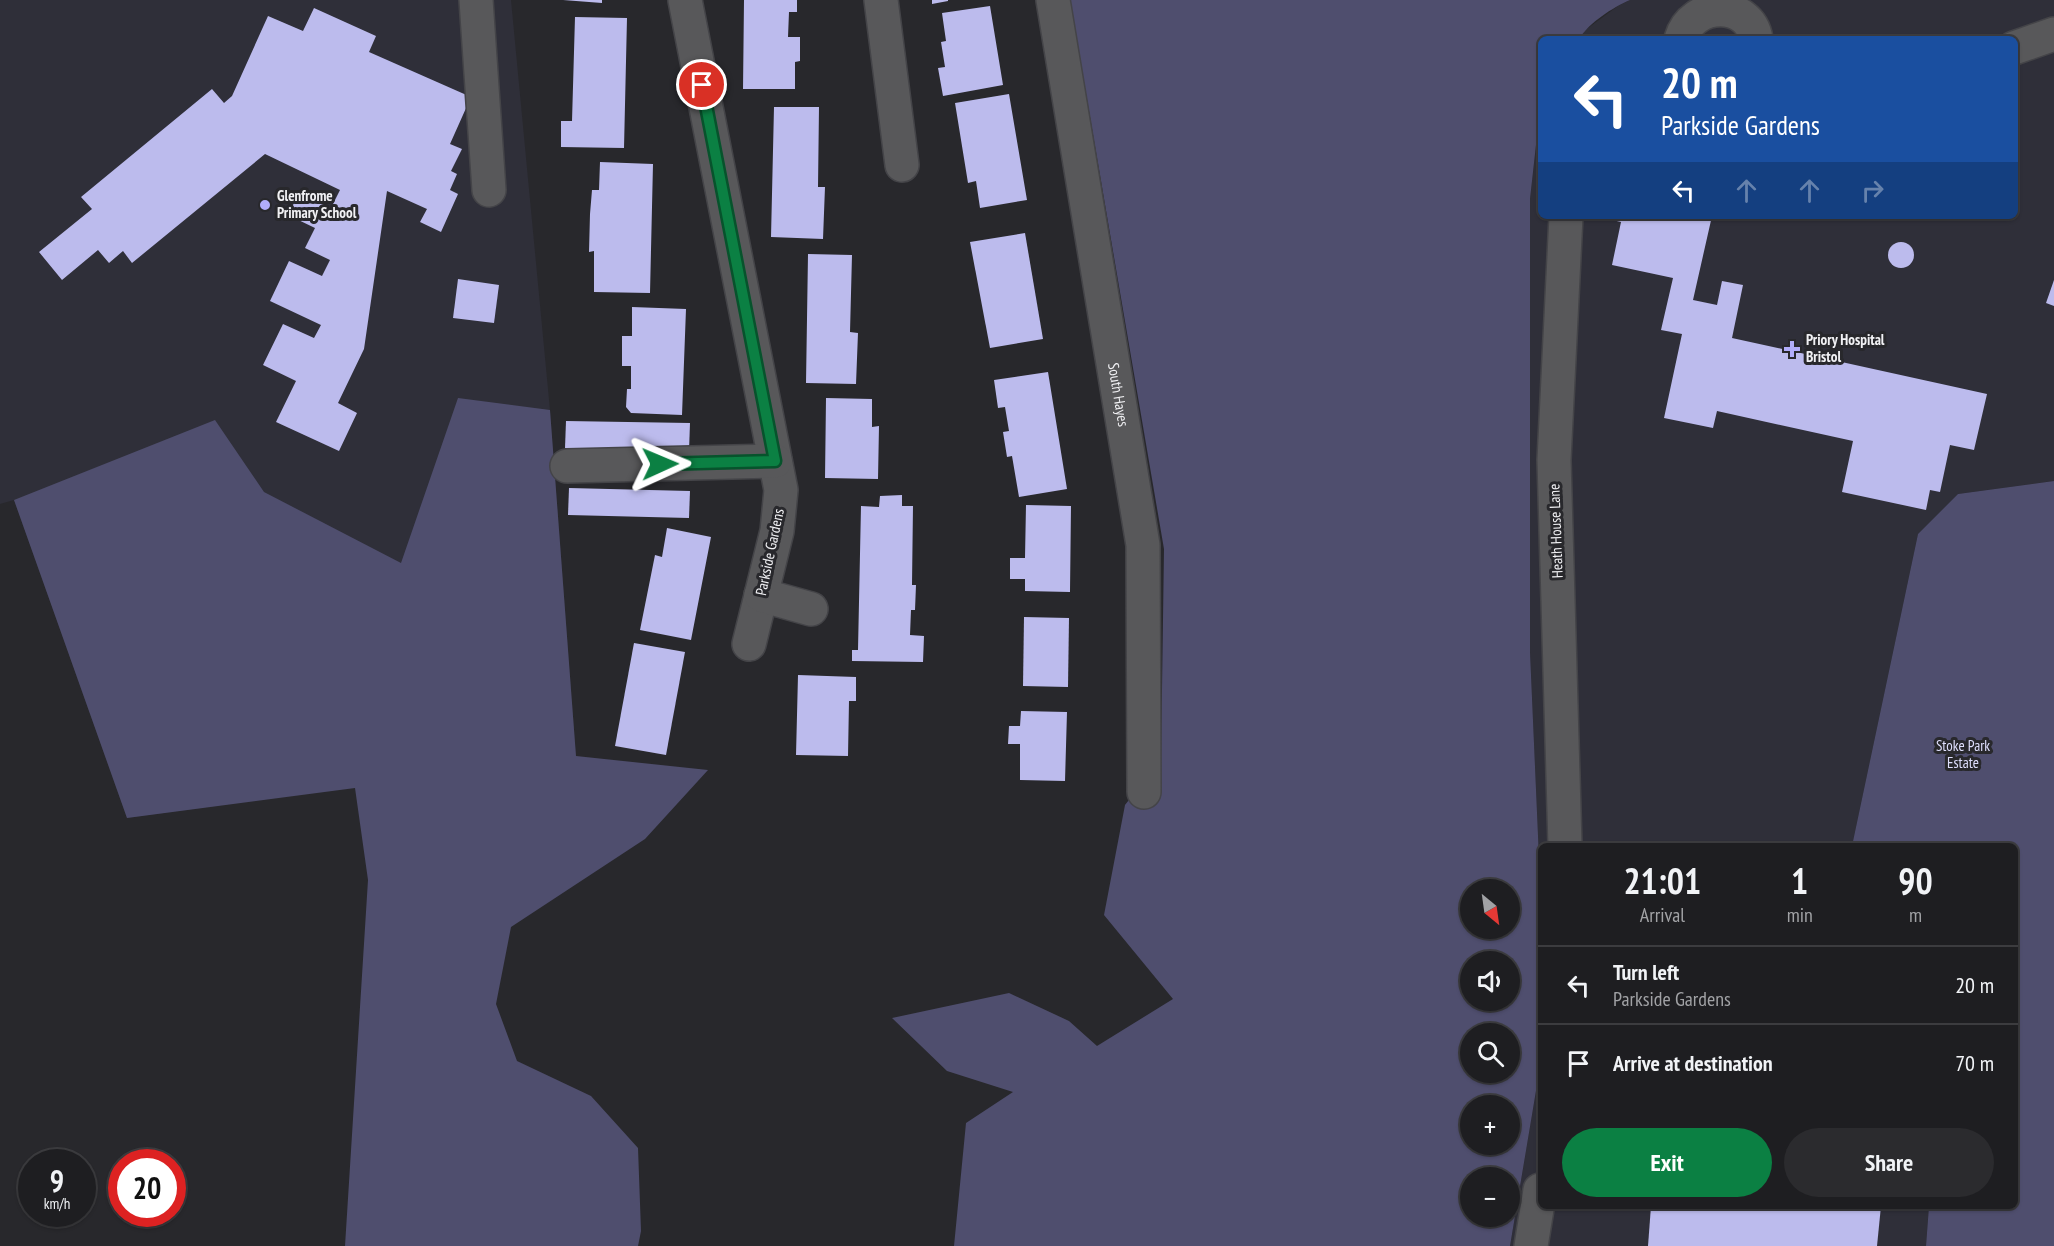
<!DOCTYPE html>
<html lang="en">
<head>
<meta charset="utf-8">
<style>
	body { margin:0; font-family:"PT Sans Narrow",sans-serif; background:#2b2b2e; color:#f1f3f6; height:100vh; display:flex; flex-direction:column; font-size:22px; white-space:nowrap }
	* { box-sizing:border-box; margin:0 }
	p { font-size:20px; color:#a1a2a5 }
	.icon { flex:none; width:33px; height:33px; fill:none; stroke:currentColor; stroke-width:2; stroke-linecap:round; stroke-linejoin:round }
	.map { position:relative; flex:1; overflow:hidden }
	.details { position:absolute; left:1538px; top:843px; width:480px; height:366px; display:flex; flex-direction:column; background:#1e1e21; border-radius:9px; box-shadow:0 2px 4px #0004,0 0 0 2px #3c3c3f }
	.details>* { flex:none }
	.banner { position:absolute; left:1538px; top:36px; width:480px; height:183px; border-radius:9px; box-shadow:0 2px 4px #0004,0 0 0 2px #3c3c3f; background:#1a4fa0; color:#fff; overflow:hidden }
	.needle { width:39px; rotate:151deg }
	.tools { position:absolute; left:1460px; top:879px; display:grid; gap:12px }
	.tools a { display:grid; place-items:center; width:60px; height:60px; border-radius:50%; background:#1e1e21; box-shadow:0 2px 4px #0004,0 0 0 2px #3c3c3f; font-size:30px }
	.speed { position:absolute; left:18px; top:1149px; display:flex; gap:12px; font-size:30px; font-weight:700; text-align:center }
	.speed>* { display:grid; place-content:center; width:78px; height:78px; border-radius:50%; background:#1e1e21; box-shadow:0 2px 4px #0004,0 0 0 2px #3c3c3f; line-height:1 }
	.speed small { font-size:15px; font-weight:400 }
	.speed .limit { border:9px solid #d22; background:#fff; color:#111 }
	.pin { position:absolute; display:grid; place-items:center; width:51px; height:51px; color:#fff; margin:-26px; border:3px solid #fff; border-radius:50%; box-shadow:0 2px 6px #0007 }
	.me { position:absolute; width:66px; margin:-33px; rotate:89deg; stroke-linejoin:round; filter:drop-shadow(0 0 4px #0008) }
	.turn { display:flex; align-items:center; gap:21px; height:126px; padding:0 24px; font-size:27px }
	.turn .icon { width:78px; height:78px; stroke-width:2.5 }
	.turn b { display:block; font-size:42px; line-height:51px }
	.lanes { display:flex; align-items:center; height:57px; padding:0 24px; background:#0003; justify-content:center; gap:30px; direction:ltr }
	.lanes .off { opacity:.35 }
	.eta { display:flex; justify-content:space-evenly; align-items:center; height:102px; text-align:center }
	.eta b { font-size:36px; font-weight:700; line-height:42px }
	.cta { display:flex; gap:12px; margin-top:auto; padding:12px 24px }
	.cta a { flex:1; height:69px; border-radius:36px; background:#0b8043; color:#fff; font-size:24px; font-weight:700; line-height:69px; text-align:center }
	.cta a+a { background:#2b2b2e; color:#f1f3f6 }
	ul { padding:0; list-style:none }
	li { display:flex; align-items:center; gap:18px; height:78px; padding:0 24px; border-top:2px solid #3c3c3f }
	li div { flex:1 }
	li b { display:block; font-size:22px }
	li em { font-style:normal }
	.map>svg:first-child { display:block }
</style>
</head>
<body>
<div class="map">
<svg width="2054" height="1246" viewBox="0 0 2054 1246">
	<rect width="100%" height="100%" fill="#28282c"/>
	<g fill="#2f2f39">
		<polygon points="0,0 511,0 550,410 576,756 127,818 14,500 0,504"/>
		<polygon points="1630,0 2054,0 2054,481 1958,494 1918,534 1852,846 1540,846 1540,881 1530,652 1530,199 1540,110 1540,216 2014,216 2014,39 1579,39 1584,31 1618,6"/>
		<polygon points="1540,1067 1540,1206 1929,1206 1926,1246 1510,1246"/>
	</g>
	<g fill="#4f4e6e" fill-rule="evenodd">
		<path d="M 1070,0 L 1630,0 C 1612,8 1590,22 1579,39 L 1540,39 L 1540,109 L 1530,199 L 1530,652 L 1540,881 L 1540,1067 L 1510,1246 L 954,1246 L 966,1123 L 1013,1092 L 947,1071 L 892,1018 L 1009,993 L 1069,1021 L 1097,1046 L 1173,999 L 1104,915 L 1125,805 L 1161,759 L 1164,549 ZM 1470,890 L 1509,890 L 1509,928 L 1470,928 ZM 1470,962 L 1509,962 L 1509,1000 L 1470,1000 ZM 1470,1034 L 1509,1034 L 1509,1072 L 1470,1072 ZM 1470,1106 L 1509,1106 L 1509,1144 L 1470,1144 ZM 1470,1178 L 1509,1178 L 1509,1216 L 1470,1216 Z"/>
		<polygon points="458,398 550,410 576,756 708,770 645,839 511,927 496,1004 517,1061 591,1096 638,1148 641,1231 638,1246 345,1246 368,880 355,788 127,818 14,500 215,420 264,492 401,563"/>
		<polygon points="2054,481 2054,1246 1926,1246 1929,1206 2014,1206 2014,846 1852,846 1918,534 1958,494"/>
	</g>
	<g fill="#bcbbed">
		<polygon points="563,0 602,0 602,3"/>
		<polygon points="744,0 797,0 797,12 789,12 788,37 800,37 800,61 795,62 795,89 743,89"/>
		<polygon points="932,0 948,0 948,1 932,4"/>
		<polygon points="990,6 1003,85 943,96 938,68 945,67 941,42 946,41 942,13"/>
		<polygon points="314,8 376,36 369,52 471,97 450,144 462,149 451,171 457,174 450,190 458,194 441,232 420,222 427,209 387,191 364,349 338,403 357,413 339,451 276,422 296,381 263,365 283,324 314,338 321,325 270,301 289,261 322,276 330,260 305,248 315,228 288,215 299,193 331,208 340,190 265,154 132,263 123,251 109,263 98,250 62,280 39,252 92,209 81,197 212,89 224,103 232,96 268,16 303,31"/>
		<polygon points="575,17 627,18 624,148 561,147 561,121 572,121"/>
		<polygon points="1009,94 1027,200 980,208 976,181 968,183 955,103"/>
		<polygon points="774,107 819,107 818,187 825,187 823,239 771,237"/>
		<polygon points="600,162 653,164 650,293 594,292 594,251 589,252 590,214 592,190 599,190"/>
		<polygon points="1609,216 1712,216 1693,300 1717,305 1722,281 1743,285 1732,338 1987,394 1974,450 1950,445 1940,492 1930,490 1926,510 1842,492 1853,441 1717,411 1713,428 1664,418 1682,334 1661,330 1673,278 1612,265 1621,222 1608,219"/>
		<polygon points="1025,233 1043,339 990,348 970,242"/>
		<circle cx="1901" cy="255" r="13"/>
		<polygon points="808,254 852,255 850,332 858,333 856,384 806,383"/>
		<polygon points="458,279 499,285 494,323 453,318"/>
		<polygon points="2054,280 2054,306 2046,303"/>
		<polygon points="632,307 686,309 682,415 631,413 626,407 627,389 631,389 631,366 622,366 622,336 632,336"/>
		<polygon points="1048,372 1067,489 1019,497 1012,456 1007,457 1003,432 1009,431 1005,407 998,408 994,380"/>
		<polygon points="826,398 872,399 872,427 879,426 878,479 825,478"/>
		<polygon points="566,421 690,423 689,451 565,448"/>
		<polygon points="569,488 690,491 689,518 568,515"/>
		<polygon points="902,495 902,506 913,506 912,585 916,585 915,610 911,610 910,635 924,636 923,662 852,661 852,650 858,650 861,506 879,507 880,496"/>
		<polygon points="1026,505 1071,506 1070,592 1025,591 1025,579 1010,579 1010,558 1025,558"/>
		<polygon points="667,528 711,537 691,640 640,630 655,555 662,557"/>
		<polygon points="1024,617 1069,618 1068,687 1023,686"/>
		<polygon points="634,643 685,652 666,755 615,746"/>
		<polygon points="798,675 856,677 856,701 849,701 848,756 796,755"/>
		<polygon points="1021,711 1067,712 1065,781 1020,780 1020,744 1008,744 1009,726 1020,726"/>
		<polygon points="1651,1206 1881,1206 1877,1246 1648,1246"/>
	</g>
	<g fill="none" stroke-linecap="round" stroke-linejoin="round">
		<defs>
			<g id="minor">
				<polyline points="476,0 489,190"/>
				<polyline points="685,0 781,490 777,531 749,644"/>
				<polyline points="881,0 902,165"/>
				<path id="s1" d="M 1053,0 L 1143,545 L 1144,792"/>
				<path d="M 1681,39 C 1692,0 1750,0 1756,39"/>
				<polyline points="2014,48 2054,34"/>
				<polyline points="567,466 775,461"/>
				<polyline points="761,595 811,609"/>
				<polyline points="1565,846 1554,460 1566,216"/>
				<polyline points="1531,1246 1540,1190"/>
			</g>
		</defs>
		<use href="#minor" stroke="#444448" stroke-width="36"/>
		<use href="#minor" stroke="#58585a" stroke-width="33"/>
	</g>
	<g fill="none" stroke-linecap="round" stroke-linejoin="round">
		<defs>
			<polyline id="route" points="660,464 775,461 702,85"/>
		</defs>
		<use href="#route" stroke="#07532c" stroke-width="15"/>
		<use href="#route" stroke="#0b8043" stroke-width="10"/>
	</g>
	<g fill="#b1adfa" stroke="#28282c" stroke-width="2">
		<circle cx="265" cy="205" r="6"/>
		<path d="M1789 340h6v6h6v6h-6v6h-6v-6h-6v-6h6z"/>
	</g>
	<g text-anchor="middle" stroke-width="6" stroke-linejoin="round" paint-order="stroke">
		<g font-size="15" font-weight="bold" fill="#f1f1f4" stroke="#28282c" text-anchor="start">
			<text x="277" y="201">Glenfrome<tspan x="277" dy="17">Primary School</tspan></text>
			<text x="1806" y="345">Priory Hospital<tspan x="1806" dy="17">Bristol</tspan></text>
		</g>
		<g font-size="15" fill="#f1f1f4" stroke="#28282c">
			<text dy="5" stroke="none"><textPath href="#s1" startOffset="400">South Hayes</textPath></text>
			<text transform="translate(1556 531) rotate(-92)" y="5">Heath House Lane</text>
			<text transform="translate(770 552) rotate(-78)" y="5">Parkside Gardens</text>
		</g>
		<g font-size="15" fill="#dfdffd" stroke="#28282c">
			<text x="1963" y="751">Stoke Park<tspan x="1963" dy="17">Estate</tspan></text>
		</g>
	</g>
</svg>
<div class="tools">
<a><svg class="needle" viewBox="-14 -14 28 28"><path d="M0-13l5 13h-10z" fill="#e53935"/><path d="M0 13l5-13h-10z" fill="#a1a2a5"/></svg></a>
<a><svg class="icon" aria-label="sound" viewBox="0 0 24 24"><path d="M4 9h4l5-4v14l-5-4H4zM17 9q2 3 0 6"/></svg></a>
<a><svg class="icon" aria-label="search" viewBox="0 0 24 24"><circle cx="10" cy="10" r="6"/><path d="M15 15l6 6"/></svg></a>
<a>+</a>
<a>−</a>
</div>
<div class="speed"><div>9<small>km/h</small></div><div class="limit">20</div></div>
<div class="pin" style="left:702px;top:85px;background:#d93025"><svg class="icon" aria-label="arrive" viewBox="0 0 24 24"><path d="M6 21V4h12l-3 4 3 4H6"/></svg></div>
<svg class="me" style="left:660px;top:464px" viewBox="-20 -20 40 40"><path d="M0-17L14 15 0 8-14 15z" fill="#0b8043" stroke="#fff" stroke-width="4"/></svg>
<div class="banner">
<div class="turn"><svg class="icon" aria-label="left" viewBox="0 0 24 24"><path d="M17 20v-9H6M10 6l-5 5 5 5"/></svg><div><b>20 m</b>Parkside Gardens</div></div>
<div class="lanes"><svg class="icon" aria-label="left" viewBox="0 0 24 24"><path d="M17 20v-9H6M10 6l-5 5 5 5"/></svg><svg class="icon off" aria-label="ahead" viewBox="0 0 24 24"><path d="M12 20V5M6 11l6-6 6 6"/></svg><svg class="icon off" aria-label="ahead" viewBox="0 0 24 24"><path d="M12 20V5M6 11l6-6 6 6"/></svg><svg class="icon off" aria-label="right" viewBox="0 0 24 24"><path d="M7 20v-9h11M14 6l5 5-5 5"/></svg></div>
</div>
<section class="details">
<div class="eta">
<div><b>21:01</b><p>Arrival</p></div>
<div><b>1</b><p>min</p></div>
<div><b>90</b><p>m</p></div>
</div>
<ul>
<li><svg class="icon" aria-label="left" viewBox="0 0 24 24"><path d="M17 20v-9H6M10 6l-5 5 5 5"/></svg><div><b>Turn left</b><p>Parkside Gardens</p></div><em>20 m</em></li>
<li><svg class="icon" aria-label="arrive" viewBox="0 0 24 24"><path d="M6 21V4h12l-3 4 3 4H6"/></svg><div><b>Arrive at destination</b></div><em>70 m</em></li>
</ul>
<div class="cta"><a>Exit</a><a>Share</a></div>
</section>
</div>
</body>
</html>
